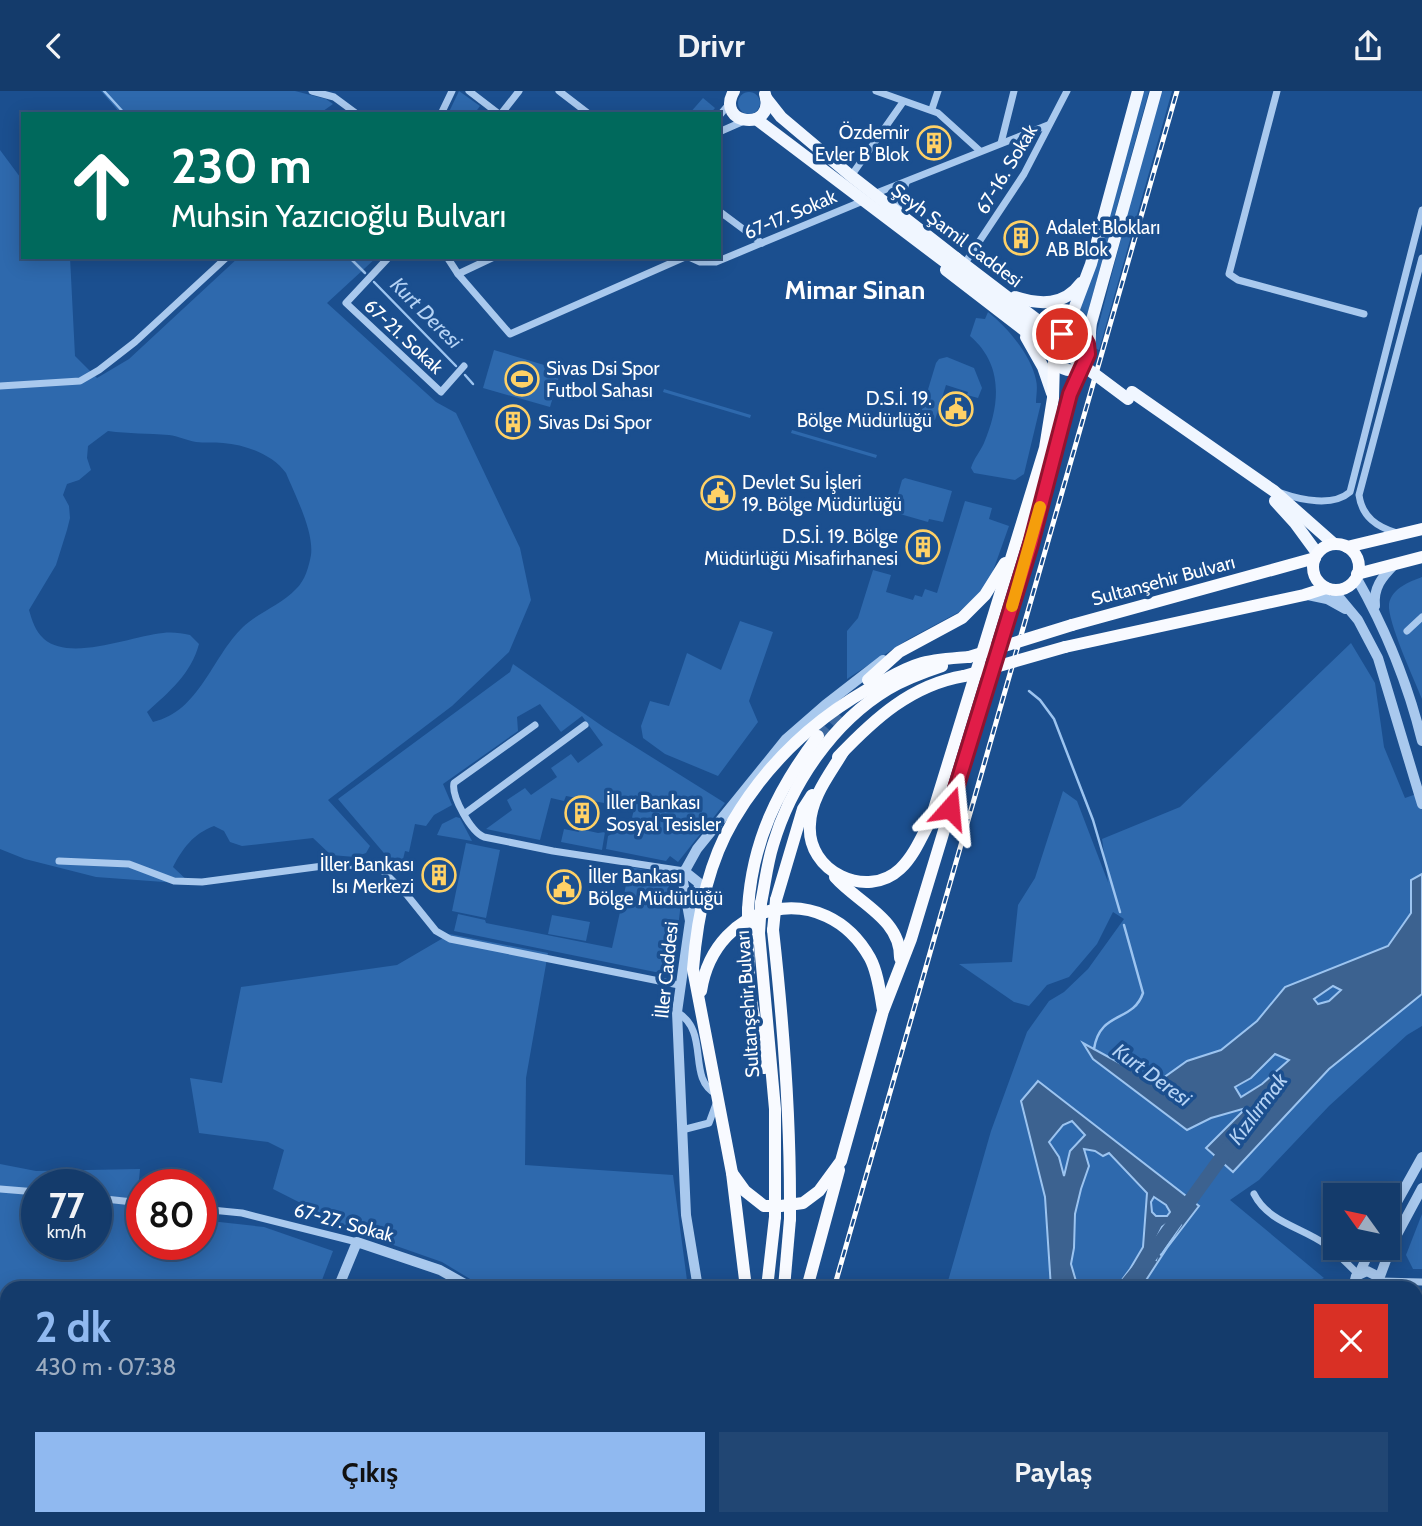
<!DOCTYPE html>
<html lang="tr">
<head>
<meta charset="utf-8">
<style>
	body { margin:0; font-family:Cabin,sans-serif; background:#214673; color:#f1f3f6; height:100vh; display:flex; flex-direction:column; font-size:26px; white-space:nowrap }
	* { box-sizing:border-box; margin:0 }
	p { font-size:23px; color:#9dadc1 }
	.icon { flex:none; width:38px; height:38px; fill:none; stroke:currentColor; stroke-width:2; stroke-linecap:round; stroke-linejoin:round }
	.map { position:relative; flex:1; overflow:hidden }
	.side { position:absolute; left:0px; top:1190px; width:1423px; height:245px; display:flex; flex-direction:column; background:#143b6b; border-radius:21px 21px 0 0; box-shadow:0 4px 18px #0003,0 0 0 2px #33557e }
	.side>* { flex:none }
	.guide { position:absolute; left:21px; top:21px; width:700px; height:147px; border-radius:0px; box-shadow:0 4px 18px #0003,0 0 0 2px #33557e; background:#00695c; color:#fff; overflow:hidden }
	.needle { width:46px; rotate:303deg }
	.fabs { position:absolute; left:1323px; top:1092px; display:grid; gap:14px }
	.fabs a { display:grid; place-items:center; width:77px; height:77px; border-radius:0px; background:#143b6b; box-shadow:0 4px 18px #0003,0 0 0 2px #33557e; font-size:35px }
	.speed { position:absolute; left:21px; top:1078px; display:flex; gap:14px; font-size:35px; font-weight:700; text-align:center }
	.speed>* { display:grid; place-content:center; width:91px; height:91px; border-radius:50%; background:#143b6b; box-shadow:0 4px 18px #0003,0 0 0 2px #33557e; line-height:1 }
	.speed small { font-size:18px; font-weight:400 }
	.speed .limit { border:10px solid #d22; background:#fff; color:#111 }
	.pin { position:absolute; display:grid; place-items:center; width:60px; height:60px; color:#fff; margin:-30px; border:4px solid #fff; border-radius:50%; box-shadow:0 2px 7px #0007 }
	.me { position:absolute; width:77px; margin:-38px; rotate:18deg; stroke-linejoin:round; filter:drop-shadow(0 0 5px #0008) }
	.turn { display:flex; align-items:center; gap:24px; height:147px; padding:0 35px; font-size:32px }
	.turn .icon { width:91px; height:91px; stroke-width:2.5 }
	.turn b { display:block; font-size:49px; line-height:60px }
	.round { display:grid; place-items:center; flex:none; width:74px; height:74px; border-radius:0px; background:#214673 }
	.overview { display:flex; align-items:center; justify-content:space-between; height:119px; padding:0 35px }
	h1 { font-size:42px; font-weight:700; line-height:52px; color:#90b9f0 }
	.cta { display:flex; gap:14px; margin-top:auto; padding:14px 35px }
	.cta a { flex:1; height:80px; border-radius:0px; background:#90b9f0; color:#111; font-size:28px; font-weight:700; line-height:80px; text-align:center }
	.cta a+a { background:#214673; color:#f1f3f6 }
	header { display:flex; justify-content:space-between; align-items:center; height:91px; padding:0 35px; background:#143b6b; font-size:32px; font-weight:700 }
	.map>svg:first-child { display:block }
</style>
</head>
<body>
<header><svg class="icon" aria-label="back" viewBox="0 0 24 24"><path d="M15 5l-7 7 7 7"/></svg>Drivr<svg class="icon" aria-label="share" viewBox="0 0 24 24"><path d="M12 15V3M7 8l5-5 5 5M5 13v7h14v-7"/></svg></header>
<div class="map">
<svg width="1422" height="1435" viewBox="0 0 1422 1435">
	<rect width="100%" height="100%" fill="#1b4f8f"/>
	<g fill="#2e69ad" fill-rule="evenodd">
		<polygon points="101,0 295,0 326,8 333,13 319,23 121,23"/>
		<polygon points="459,0 480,15 474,23 448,23"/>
		<polygon points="1144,0 1149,0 1083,239 1070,232"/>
		<polygon points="1159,0 1172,0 1099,259 1093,256"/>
		<circle cx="749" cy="12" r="11"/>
		<polygon points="703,7 715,17 710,23 689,23"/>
		<path d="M 0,59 L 23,90 L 23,166 L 70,166 L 75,265 L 97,287 L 129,268 L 239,166 L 377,166 L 327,212 L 436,311 L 456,322 L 520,457 L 531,509 L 509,561 L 452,615 L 328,709 L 370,755 L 366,762 L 355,766 L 331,764 L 313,747 L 242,755 L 230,751 L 224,740 L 214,735 C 193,743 183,757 173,776 L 191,793 L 96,786 L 25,768 L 0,758 ZM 108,340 C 129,343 148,342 169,344 C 178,345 186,349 196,351 C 204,352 214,351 223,352 C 246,354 272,363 286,382 C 295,404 314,440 311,464 C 309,475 305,490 296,498 C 281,514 259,521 243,536 C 211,567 200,620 153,631 L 147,621 C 169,601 191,583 199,553 L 190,544 C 181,542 172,541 163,542 C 131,545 71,571 44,548 C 35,540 32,529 29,519 L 56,474 L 67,439 L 70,427 L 69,415 L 63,404 L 67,393 L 79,389 L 91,379 L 87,367 L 88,355 Z"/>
		<path d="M 988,221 C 1008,237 1031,264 1036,289 C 1038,296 1036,305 1036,312 L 1041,312 L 1024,383 L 1015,389 L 974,382 L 971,377 C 974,367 980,361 984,352 C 1000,314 1004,274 970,245 L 976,227 L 985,228 Z"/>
		<polygon points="494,259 561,279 550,316 483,297"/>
		<polygon points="947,266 974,277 982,297 978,307 967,304 968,301 946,294 935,329 920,325 936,272 939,268"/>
		<polygon points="664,298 751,324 750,327 663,301"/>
		<polygon points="792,339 877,364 876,367 791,342"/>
		<polygon points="905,387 952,400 943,431 929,428 928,431 893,421 902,389"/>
		<polygon points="965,410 992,417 989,428 1009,435 988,494 959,521 907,549 847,588 847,540 858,527 873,479 891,484 886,501 913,509 915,504 922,506 925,498 937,502"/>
		<path d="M 1422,486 L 1422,608 C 1415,590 1387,530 1389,513 C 1392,497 1409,491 1422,486 Z"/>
		<polygon points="740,530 773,541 749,610 758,631 718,685 665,663 643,647 641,635 650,610 669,615 687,562 721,579"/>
		<polygon points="1351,552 1375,592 1384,656 1405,707 1422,701 1422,783 1411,789 1411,822 1388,855 1285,896 1257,930 1221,959 1187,970 1156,992 1084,953 1187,1039 1211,1027 1247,1017 1329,978 1422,903 1422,935 1407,944 1329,1015 1259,1089 1230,1109 1324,1187 1301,1197 1141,1197 1161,1165 1158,1162 1156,1169 1147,1165 1162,1136 1174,1127 1181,1134 1169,1153 1198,1115 1038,990 1021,1010 1045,1106 1051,1197 946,1197 991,1040 1027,941 1049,910 1064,901 1088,878 1124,828 1113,821 1097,853 1069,886 1047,894 1029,915 1014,911 959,873 1012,871 1018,814 1035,787 1063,700 1077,710 1108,791 1102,748 1180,716"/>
		<polygon points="513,573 605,637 725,712 678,771 670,765 666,770 606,758 608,745 615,741 618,732 630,735 636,710 606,703 604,712 566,705 564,710 551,707 540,749 486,738 512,719 507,709 525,697 531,704 557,686 551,677 571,663 578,672 603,654 582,625 561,641 540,613 517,626 518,640 443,693 452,714 434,724 426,735 415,733 409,761 405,760 400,781 338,708 510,581"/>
		<polygon points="456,726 460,727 472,750 437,744 442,733"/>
		<polygon points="564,738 579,741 580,738 598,742 605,741 602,759 561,751"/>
		<polygon points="466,752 500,759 486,827 452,820"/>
		<polygon points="630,776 664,782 670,788 669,796 680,806 680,820 673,877 665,883 454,840 458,823 485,829 486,832 612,857"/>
		<polygon points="552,824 590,831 586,850 548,843"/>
		<polygon points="450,843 548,862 526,987 525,1074 673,1084 688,1197 485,1197 442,1171 362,1143 273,1098 284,1059 268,1051 199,1042 190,987 222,992 241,896 397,874"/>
		<polygon points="1333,895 1341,898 1329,910 1318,914 1314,908"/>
		<polygon points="1275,963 1289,969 1262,993 1241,1006 1235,996 1251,987"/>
		<polygon points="1072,1030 1086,1044 1070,1060 1064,1088 1059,1066 1049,1051 1063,1034"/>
		<polygon points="1083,1058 1109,1062 1147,1102 1143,1156 1130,1178 1116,1197 1078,1197 1071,1173 1074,1157 1075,1123 1081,1098 1089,1075"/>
		<path d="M 0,1073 L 36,1080 L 140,1078 L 136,1120 L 142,1121 L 142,1153 L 201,1153 L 201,1129 L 264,1136 L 333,1160 L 319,1197 L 7,1197 L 7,1428 L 229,1428 L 226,1435 L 0,1435 ZM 37,1094 L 96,1094 L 96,1153 L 37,1153 Z"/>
		<polygon points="1154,1106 1166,1114 1170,1121 1167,1125 1156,1125 1152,1121 1151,1111"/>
		<polygon points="1422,1123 1422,1178 1413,1178 1406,1164"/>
		<polygon points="289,1428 432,1428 443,1435 286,1435"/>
		<polygon points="927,1428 977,1428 973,1435 927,1435"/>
		<polygon points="1033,1428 1123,1428 1121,1435 1030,1435"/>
	</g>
	<g fill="#3c6290" stroke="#9cc4f0" stroke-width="2" fill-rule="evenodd">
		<path d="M 1422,783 L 1422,903 L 1329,978 L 1233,1081 L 1206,1057 L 1246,1017 L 1211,1027 L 1187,1039 L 1093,968 L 1083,952 L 1156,992 L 1187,970 L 1221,959 L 1257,930 L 1285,896 L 1388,855 L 1411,822 L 1411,789 ZM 1333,895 L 1341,899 L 1329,910 L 1318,913 L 1314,908 ZM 1275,963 L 1289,969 L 1262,993 L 1241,1006 L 1235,996 L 1251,987 Z"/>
		<path d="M 1038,990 L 1199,1115 L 1167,1157 L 1141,1197 L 1116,1197 L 1130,1178 L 1143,1156 L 1147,1102 L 1109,1062 L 1103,1065 L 1095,1060 L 1084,1058 L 1089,1075 L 1081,1098 L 1075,1123 L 1074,1157 L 1071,1173 L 1078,1197 L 1051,1197 L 1045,1106 L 1021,1010 ZM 1072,1030 L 1085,1044 L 1070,1060 L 1064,1085 L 1059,1066 L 1049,1051 L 1063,1034 ZM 1154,1106 L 1166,1114 L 1170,1121 L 1167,1125 L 1156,1125 L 1152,1121 L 1151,1111 ZM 1174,1127 L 1181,1134 L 1161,1164 L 1158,1161 L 1156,1169 L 1147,1166 L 1162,1136 Z"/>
		<polygon points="977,1428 1033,1428 1030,1435 973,1435"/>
	</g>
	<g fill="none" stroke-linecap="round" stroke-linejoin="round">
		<g stroke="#9cc4f0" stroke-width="2.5">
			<polyline points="104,0 125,23"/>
			<polyline points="349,166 365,182"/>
			<polyline points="374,191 456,275"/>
			<polyline points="465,284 473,293"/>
			<polyline points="1029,600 1040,609 1054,628 1093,729 1120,821"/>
			<path d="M 1094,958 C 1100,919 1133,932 1143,902 L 1124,834"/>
		</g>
		<polyline stroke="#3c6290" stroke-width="14" points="1124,1197 1148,1168 1229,1056"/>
		<polyline stroke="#3d69a0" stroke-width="12" stroke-dasharray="12 6" stroke-linecap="butt" points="818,645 842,618"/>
		<g stroke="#a9c9ee" stroke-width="7">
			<polyline points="312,0 334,6 357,23"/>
			<polyline points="469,0 499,23"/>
			<polyline points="559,0 589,23"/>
			<polyline points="876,0 938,22 980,60"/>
			<polyline points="1277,0 1229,183 1238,189 1364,223"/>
			<polyline points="932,18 938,0"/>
			<polyline points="441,23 452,0"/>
			<polyline points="501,23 519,0"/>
			<polyline points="719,25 730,12"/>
			<polyline points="719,41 744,30"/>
			<polyline points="1001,52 1014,0"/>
			<polyline points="851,85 903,11"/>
			<polyline points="874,103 1048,34"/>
			<polyline points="719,120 762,152"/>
			<polyline points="897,121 906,92"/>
			<polyline points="389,166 346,212 441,301 464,275"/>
			<polyline points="447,166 458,183 510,243 685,166"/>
			<polyline points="689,166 700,171 716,171 863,110"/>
			<polyline points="967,169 1024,83 1067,0"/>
			<polyline points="458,183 494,166"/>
			<polyline points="0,295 80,290 99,279 135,251 227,166"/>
			<path d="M 1281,402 C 1301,409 1333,416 1350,401 L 1422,119"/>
			<path d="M 1397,442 C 1377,436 1362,426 1359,404 L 1422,167"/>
			<polyline points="1407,540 1422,526"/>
			<path d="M 535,634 L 454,692 C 451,705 471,741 484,746 L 553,760 L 684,780"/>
			<polyline points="464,723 585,634"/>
			<polyline points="59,770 129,773 174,790 202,791 323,775 366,774 383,780 407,804 436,840 450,848 679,894"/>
			<path d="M 677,921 C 711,941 686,987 716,1003"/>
			<polyline points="682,1039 709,1032 716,1013"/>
			<polyline points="0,1098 37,1101"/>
			<path d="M 1254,1103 C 1268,1131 1301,1136 1325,1153 C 1337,1161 1347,1173 1358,1183"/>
			<polyline points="96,1107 142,1112"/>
			<polyline points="201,1118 242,1122 357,1151"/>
			<polyline points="1380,1190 1422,1191"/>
			<polyline points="1304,1197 1309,1195 1336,1197"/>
			<polyline points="1416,1383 1422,1398"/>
			<polyline points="1152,1428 1155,1435"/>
			<polyline points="1244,1428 1247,1435"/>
			<polyline points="1344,1428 1347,1435"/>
			<polyline points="694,1435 696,1428"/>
			<polyline points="1127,1435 1129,1428"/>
			<polyline points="1303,1435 1318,1428"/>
		</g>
		<g stroke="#a9c9ee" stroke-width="10">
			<path d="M 1356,486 C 1385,537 1408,593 1422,650"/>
			<polyline points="1333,499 1358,529 1378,567 1422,713"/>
			<polyline points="1308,504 1327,508 1345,518"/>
			<path d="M 1375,515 C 1373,497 1382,486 1394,474"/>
			<polyline points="684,780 699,792 698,805 691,827"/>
			<polyline points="1388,1127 1422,1066"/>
			<polyline points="1359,1183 1371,1157"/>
			<polyline points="1379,1188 1392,1153 1422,1097"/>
			<polyline points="338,1197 357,1151 440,1179 472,1197"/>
			<polyline points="698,1197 686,1124 677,921 690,830 682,785 697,758 786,648 825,614 883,569"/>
			<polyline points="1353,1197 1356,1185 1367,1180 1377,1185 1380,1197"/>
			<polyline points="1416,1338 1422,1352"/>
			<polyline points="244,1435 247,1428"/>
		</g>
		<g stroke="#f0f6ff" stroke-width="12">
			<path d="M 734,0 C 714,35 777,41 765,3"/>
			<polyline points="766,7 781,26 851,85 956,167"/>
			<polyline points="756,28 949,174"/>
			<polyline points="946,179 1051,260"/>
			<path d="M 1015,206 C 1040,214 1064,215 1081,192"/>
			<polyline points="1065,242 1091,173 1138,0"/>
			<polyline points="1026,246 1043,276 1052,302"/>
			<path d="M 1089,260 L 1083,246 L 1069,241 L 1056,247 L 1051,260 L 1056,273 C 1062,278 1069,281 1077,278 C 1094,271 1088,247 1091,232 L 1156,0"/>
			<polyline points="1132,301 1274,400 1334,453"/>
			<polyline points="1275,410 1295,432 1317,462"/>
		</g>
		<g stroke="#f8faff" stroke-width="12">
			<circle cx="1336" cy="476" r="23"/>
			<polyline points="1347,456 1422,438"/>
			<polyline points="1357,483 1422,466"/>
			<polyline points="1072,534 1315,467"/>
			<polyline points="1065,556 1304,504 1326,497"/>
			<polyline points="868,589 899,561 962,527 985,504 1005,472"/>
			<path d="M 843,661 C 830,683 811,706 810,733 C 806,781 867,809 900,778 C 914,765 922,745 931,728 L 1045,357 L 1053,307 L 1054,271"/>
			<path d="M 838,666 C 874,628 911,594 964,585"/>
			<path d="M 835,786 C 858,812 901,828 900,867"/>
			<polyline points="776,809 803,718 812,704"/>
			<path d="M 761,812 C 765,793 767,773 773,754 C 791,693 833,631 888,598 C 905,588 924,581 942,575"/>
			<path d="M 748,818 C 752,750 778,698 818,645"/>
			<path d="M 773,839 C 783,929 790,1018 790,1109"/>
			<polyline points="759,842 775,1018 775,1109"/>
			<polyline points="748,845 749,899 764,977"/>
			<path d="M 701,900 C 715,809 825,786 870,867 C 878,882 880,902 883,919"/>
			<polyline points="732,1082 745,1100 764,1115 781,1115 803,1112 819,1100 841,1070 883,920 911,848 1031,453 1070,303 1084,272"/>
			<path d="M 746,1197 L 732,1082 L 693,878 C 697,828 707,774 733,730 C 769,669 821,622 883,590 C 895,583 908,576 922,572 C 937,568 954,567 969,566"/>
			<polyline points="767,1197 775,1126"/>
			<polyline points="784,1197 790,1128"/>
			<polyline points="807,1197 839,1079"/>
			<polyline points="712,1435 714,1428"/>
			<polyline points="733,1435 735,1428"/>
			<polyline points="744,1435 745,1428"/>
		</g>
		<defs>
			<g id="rail">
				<polyline points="834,1197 1177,0"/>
				<polyline points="765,1435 767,1428"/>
			</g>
		</defs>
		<use href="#rail" stroke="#fff" stroke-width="5"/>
		<use href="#rail" stroke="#1b4f8f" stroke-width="2.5" stroke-dasharray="8" stroke-linecap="butt"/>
		<g stroke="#f0f6ff" stroke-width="12">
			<polyline points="956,167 1082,263"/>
			<polyline points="949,174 1128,308"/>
		</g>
		<g stroke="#f8faff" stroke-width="12">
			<polyline points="969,566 1072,534"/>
			<polyline points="964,585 1065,556"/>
			<polyline points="773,839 776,809"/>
			<polyline points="759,842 761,812"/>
			<polyline points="748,845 748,818"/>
			<polyline points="790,1109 790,1128"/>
			<polyline points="775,1126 775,1109"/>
		</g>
	</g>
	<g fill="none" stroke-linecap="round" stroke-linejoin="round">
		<defs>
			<polyline id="route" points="950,717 1031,453 1070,303 1088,263 1087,253 1083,246 1073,242 1062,243"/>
		</defs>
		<use href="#route" stroke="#92132f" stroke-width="18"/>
		<use href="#route" stroke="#e11d48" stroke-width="12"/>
		<polyline stroke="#f59e0b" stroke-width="12" points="1012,515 1040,416"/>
	</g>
	<defs>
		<symbol id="building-ring" viewBox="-11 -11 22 22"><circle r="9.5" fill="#1b4f8f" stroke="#ffd166" stroke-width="1.5"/><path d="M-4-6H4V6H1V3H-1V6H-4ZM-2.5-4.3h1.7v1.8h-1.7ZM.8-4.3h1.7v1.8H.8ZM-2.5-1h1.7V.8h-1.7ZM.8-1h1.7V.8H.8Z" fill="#ffd166"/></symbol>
		<symbol id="stadium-ring" viewBox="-11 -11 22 22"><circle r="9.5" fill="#1b4f8f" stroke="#ffd166" stroke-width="1.5"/><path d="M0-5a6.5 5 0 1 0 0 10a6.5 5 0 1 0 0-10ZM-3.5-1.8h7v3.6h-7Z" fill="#ffd166"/></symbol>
		<symbol id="civic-ring" viewBox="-11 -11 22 22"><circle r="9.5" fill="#1b4f8f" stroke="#ffd166" stroke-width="1.5"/><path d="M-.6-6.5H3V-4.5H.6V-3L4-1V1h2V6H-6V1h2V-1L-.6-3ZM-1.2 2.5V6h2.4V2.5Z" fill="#ffd166"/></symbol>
	</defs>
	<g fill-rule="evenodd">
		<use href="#building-ring" x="915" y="33" width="38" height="38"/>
		<use href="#building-ring" x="1002" y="128" width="38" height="38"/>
		<use href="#stadium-ring" x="503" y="269" width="38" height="38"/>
		<use href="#civic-ring" x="937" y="299" width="38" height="38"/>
		<use href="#building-ring" x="494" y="312" width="38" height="38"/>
		<use href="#civic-ring" x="699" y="383" width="38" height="38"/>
		<use href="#building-ring" x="904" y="437" width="38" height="38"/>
		<use href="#building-ring" x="563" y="703" width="38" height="38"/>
		<use href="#building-ring" x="420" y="765" width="38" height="38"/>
		<use href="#civic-ring" x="545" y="777" width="38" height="38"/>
	</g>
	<g text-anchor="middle" stroke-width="7" stroke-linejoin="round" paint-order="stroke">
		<g font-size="19" fill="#fff" stroke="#1b4f8f" text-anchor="start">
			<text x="909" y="48" text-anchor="end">Özdemir<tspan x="909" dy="22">Evler B Blok</tspan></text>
			<text x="1046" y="143">Adalet Blokları<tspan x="1046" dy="22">AB Blok</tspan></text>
			<text x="546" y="284">Sivas Dsi Spor<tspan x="546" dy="22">Futbol Sahası</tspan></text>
			<text x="932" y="314" text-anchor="end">D.S.İ. 19.<tspan x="932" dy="22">Bölge Müdürlüğü</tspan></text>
			<text x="538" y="338">Sivas Dsi Spor</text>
			<text x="742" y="398">Devlet Su İşleri<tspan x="742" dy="22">19. Bölge Müdürlüğü</tspan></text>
			<text x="898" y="452" text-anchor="end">D.S.İ. 19. Bölge<tspan x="898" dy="22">Müdürlüğü Misafirhanesi</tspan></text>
			<text x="606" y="718">İller Bankası<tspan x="606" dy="22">Sosyal Tesisler</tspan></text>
			<text x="414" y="780" text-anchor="end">İller Bankası<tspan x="414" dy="22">Isı Merkezi</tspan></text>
			<text x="588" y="792">İller Bankası<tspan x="588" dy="22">Bölge Müdürlüğü</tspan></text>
		</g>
		<g font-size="19" fill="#fff" stroke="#1b4f8f">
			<text transform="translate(1006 78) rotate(-59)" y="7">67-16. Sokak</text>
			<text transform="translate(790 123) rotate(-23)" y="7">67-17. Sokak</text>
			<text transform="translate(957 144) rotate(37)" y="7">Şeyh Şamil Caddesi</text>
			<text transform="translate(404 245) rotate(43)" y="7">67-21. Sokak</text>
			<text transform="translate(1163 489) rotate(-15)" y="7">Sultanşehir Bulvarı</text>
			<text transform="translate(666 879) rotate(-84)" y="7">İller Caddesi</text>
			<text transform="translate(747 913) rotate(-94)" y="7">Sultanşehir Bulvarı</text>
			<text transform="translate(344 1131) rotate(15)" y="7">67-27. Sokak</text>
		</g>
		<g font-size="21" font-style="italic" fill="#b5d3f5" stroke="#1b4f8f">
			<text transform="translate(426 222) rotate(45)" y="7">Kurt Deresi</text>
			<text transform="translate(1152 984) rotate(36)" y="7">Kurt Deresi</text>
			<text transform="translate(1258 1018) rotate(-53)" y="7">Kızılırmak</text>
		</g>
		<g font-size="26" font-weight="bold" fill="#fff" stroke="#1b4f8f">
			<text x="855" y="208">Mimar Sinan</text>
		</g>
	</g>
</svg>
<div class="fabs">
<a><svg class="needle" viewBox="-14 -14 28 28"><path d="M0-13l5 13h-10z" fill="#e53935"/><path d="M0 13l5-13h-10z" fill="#9dadc1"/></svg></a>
</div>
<div class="speed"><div>77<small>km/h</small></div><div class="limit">80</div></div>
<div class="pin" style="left:1062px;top:243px;background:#d93025"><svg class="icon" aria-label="arrive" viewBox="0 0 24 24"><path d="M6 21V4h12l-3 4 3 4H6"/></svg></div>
<svg class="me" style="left:950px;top:717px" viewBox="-20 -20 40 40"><path d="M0-17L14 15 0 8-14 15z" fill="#e11d48" stroke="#fff" stroke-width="4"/></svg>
<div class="guide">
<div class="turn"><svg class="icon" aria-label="ahead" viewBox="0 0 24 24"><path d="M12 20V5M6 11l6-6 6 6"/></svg><div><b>230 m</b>Muhsin Yazıcıoğlu Bulvarı</div></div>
</div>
<section class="side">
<div class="overview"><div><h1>2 dk</h1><p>430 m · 07:38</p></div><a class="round" style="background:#d93025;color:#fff"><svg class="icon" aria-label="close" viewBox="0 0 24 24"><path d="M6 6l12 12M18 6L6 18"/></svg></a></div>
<div class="cta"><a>Çıkış</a><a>Paylaş</a></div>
</section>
</div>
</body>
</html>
